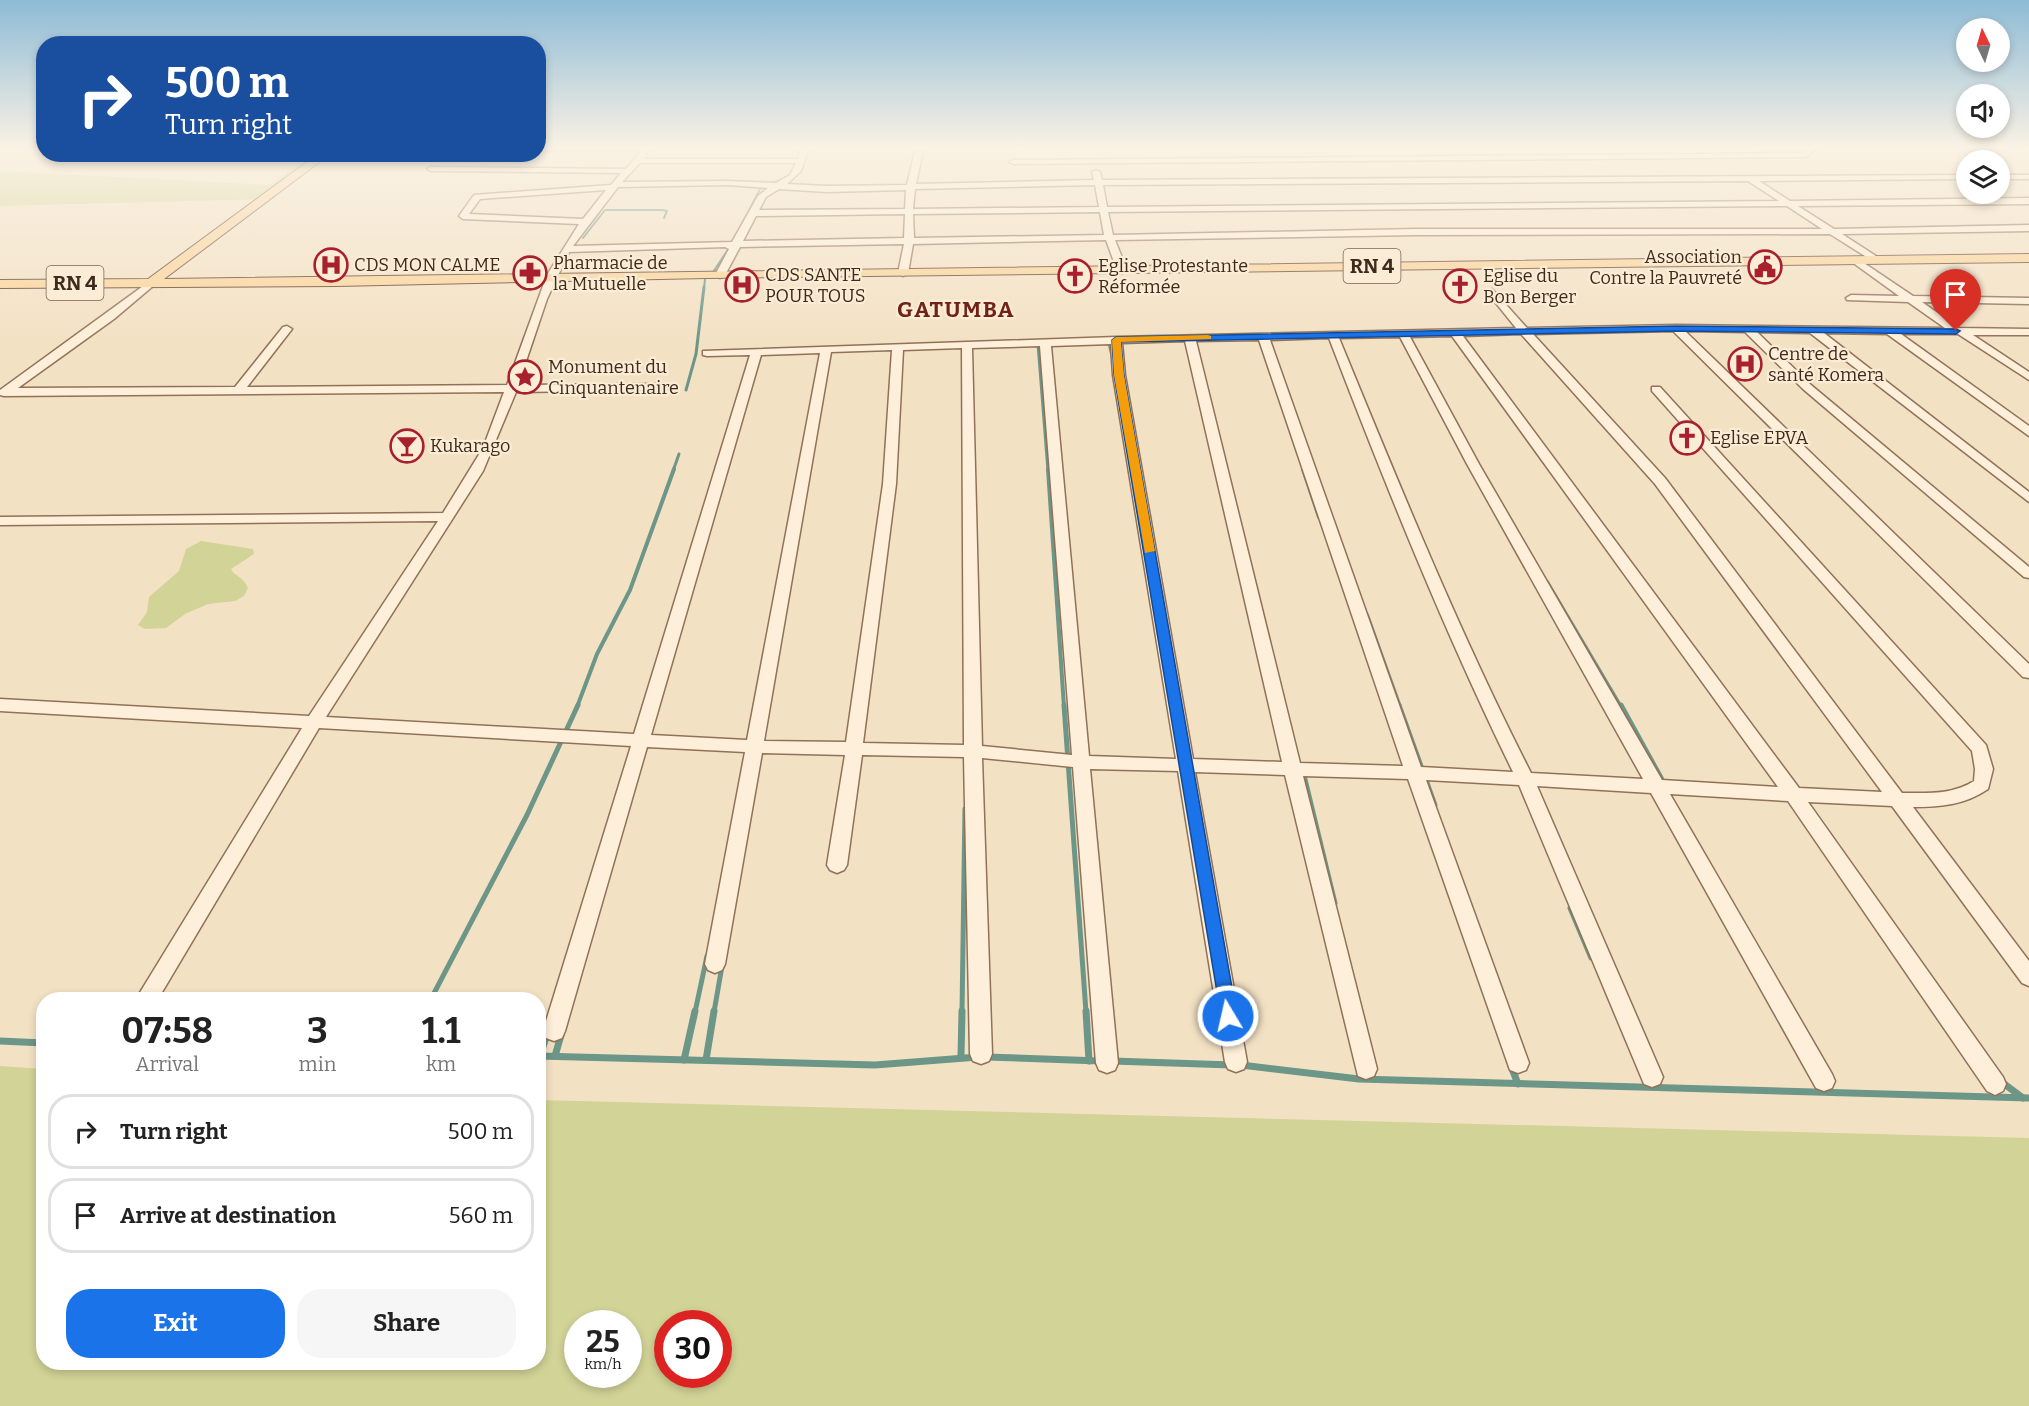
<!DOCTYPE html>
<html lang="en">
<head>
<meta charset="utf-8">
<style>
	body { margin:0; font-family:Bitter,serif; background:#f6f6f6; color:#222; height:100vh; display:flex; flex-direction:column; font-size:22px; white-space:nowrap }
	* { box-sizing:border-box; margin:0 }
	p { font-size:20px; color:#767676 }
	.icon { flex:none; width:33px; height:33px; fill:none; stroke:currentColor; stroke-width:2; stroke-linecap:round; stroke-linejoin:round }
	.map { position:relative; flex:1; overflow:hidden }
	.side { position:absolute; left:36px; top:992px; width:510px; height:378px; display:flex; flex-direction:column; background:#fff; border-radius:24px; box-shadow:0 3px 9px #0003 }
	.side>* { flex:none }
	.top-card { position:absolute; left:36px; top:36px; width:510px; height:126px; border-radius:24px; box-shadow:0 3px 9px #0003; background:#1a4fa0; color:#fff; overflow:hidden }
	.needle { width:39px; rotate:355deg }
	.tools { position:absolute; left:1956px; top:18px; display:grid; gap:12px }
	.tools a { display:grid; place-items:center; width:54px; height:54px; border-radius:50%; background:#fff; box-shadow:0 3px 9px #0003; font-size:30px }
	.speed { position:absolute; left:564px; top:1310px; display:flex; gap:12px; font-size:30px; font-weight:700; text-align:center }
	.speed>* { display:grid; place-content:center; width:78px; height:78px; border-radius:50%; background:#fff; box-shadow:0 3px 9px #0003; line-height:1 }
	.speed small { font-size:15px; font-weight:400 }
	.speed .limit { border:9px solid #d22; background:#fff; color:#111 }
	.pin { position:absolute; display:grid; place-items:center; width:51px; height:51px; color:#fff; margin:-62px -26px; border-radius:50% 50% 50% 0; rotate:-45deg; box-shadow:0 0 6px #0007 }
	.pin .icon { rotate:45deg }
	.me { position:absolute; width:66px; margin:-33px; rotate:351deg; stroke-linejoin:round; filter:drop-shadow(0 0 4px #0008) }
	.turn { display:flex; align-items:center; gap:21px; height:126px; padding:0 30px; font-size:27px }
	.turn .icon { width:78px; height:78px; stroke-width:2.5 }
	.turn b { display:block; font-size:42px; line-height:51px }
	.eta { display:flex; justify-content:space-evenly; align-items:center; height:102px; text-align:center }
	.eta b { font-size:36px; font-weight:700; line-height:42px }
	.primary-button { display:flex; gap:12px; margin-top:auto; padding:12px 30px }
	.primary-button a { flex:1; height:69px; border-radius:24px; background:#1a73e8; color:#fff; font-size:24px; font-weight:700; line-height:69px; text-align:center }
	.primary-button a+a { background:#f6f6f6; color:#222 }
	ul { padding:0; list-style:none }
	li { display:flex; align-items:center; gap:18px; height:75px; margin:0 12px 9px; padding:0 18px; border:3px solid #e0e0e0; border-radius:24px }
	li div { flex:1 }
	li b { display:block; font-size:22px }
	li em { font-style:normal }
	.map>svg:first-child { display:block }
</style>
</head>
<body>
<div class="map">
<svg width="2029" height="1406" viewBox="0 0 2029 1406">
	<rect width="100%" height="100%" fill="#f3e1c4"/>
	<g fill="#d2d396" fill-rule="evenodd">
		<polygon points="310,155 332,155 270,199 0,206 0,171 270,185"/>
		<path d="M 201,541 L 253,549 L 254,554 L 231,569 C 235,577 243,576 248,588 L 244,596 L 235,601 L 208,604 L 185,614 L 166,628 L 145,629 L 138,625 L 147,612 L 149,597 L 179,571 L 186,549 Z"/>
		<path d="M 0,1066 L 43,1069 L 44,1362 L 538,1362 L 539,1100 L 2029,1138 L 2029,1406 L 0,1406 ZM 578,1323 L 628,1323 L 628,1374 L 578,1374 ZM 668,1323 L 718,1323 L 718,1374 L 668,1374 Z"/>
	</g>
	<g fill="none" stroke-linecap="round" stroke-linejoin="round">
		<g stroke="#6c9688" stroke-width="2">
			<polyline points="738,232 761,187 784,179"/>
			<polyline points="583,238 605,210 662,210 667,211 664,218"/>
			<polyline points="711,275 731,245"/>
			<polyline points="704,288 705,279"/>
		</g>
		<g stroke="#6c9688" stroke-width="3">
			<polyline points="1109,343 1113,361"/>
			<polyline points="1038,344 1048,471"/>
			<polyline points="686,390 696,354 704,287"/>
			<polyline points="673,471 679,454"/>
		</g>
		<g stroke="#6c9688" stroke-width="4">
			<polyline points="1048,469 1064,707"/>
			<polyline points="1303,469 1319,517"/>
			<polyline points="1547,582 1621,707"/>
			<polyline points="1367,615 1400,707"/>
			<polyline points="577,707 597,654 630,590 674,469"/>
		</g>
		<g stroke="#6c9688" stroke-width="5">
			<polyline points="1064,705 1086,1012"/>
			<polyline points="1399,705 1435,805"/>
			<polyline points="1621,705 1665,785"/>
			<polyline points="1303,771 1335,903"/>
			<polyline points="1570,908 1591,958"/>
			<polyline points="431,999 527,815 578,705"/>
			<polyline points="695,1012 707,956"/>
			<polyline points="714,1012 722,966"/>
			<polyline points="962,1012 965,809"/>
		</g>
		<g stroke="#6c9688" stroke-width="7">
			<polyline points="1086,1011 1089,1061"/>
			<polyline points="0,1041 44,1043"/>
			<polyline points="538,1056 875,1065 978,1057"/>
			<polyline points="540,1056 547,1034"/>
			<polyline points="555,1056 561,1035"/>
			<polyline points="961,1057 962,1011"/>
			<polyline points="986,1057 1100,1061"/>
			<polyline points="684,1060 695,1011"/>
			<polyline points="706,1060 714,1011"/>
			<polyline points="1112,1061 1232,1065"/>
			<polyline points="1241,1065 1359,1079 2029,1098"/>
			<polyline points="1511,1066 1518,1084"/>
			<polyline points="2003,1083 2023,1098"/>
		</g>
		<defs>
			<g id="minor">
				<path d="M 650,146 L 644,159 L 798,159 L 802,146 L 810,146 L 801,171 L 787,184 L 827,186 L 907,185 L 916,146 L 924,146 L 916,184 L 1094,180 L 1092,172 L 1096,170 L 1100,172 L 1102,180 L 1966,175 L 1966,179 L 1759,181 L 1790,201 L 2029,198 L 2029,204 L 1798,206 L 1834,229 L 2029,225 L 2029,231 L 1842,234 L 1879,258 L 1879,262 L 1876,263 L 1830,234 L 1416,235 L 1115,240 L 1127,270 L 1122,273 L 1117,270 L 1106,240 L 913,244 L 908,273 L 903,276 L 898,273 L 904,244 L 740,247 L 725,275 L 720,278 L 715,275 L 729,249 L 725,247 L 569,252 L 547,299 L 518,385 L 663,384 L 669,387 L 663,390 L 516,392 L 483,471 L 326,717 L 634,734 L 750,355 L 707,356 L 703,355 L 703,351 L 1116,337 L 1516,328 L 1487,292 L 1492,289 L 1527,328 L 1676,325 L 1945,328 L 1908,302 L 1847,300 L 1846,298 L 1851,295 L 1899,296 L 1852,262 L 1852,258 L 1855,257 L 1913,296 L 2029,298 L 2029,304 L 1922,302 L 1959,328 L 2029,329 L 2029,335 L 1973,335 L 2029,372 L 2029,380 L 1958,334 L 1901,334 L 2029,426 L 2029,436 L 1887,334 L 1824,333 L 2029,492 L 2029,502 L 1810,333 L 1757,332 L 1811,385 L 2029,567 L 2029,578 L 2024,577 L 1803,389 L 1745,332 L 1685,331 L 2029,664 L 2029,678 L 2023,677 L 1673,331 L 1533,334 L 1665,478 L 1902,793 C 1927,793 1952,795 1974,781 L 1975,769 L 1972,751 L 1652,391 L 1652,387 L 1660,387 L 1986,745 L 1993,769 L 1988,789 C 1965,805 1940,807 1913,807 L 2029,961 L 2029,986 L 2022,983 L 1892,806 L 1808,802 L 2003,1077 L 2006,1084 L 2003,1091 L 1995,1095 L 1987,1091 L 1788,801 L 1670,794 L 1832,1074 L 1835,1081 L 1832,1088 L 1824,1091 L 1816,1088 L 1651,793 L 1537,786 L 1663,1077 L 1660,1084 L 1652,1087 L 1644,1084 L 1519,785 L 1426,780 L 1529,1063 L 1526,1070 L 1518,1073 L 1510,1070 L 1408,779 L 1303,776 L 1377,1069 L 1374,1076 L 1366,1079 L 1358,1076 L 1285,775 L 1195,772 L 1247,1062 L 1244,1069 L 1236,1072 L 1228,1069 L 1225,1062 L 1178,771 L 1090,769 L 1118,1063 L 1115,1070 L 1107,1073 L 1099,1070 L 1096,1063 L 1073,767 L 982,758 L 992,1054 L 989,1061 L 981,1064 L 973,1061 L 970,1054 L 964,757 L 862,755 L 847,865 L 844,870 L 837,873 L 830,870 L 827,865 L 845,755 L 762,753 L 725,964 L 722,970 L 715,973 L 708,970 L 705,964 L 745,752 L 647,747 L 565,1031 L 562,1038 L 554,1041 L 546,1038 L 543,1031 L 631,746 L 319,728 L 158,999 L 136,999 L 302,728 L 0,711 L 0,699 L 309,716 L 438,521 L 0,525 L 0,517 L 443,513 L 483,448 L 504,392 L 4,396 L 0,395 L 0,390 L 150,281 L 153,282 L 153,286 L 114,319 L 18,388 L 235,387 L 283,327 L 287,326 L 292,329 L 247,387 L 507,385 L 547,275 L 579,224 L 463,219 L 459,216 L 474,195 L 611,185 L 621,173 L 431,171 L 427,169 L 431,167 L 626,169 L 642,150 L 538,151 L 538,147 ZM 640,163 L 796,163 L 790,175 L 776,183 L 728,181 L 622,182 ZM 1748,181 L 1779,201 L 1107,207 L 1103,185 ZM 728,185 L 768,188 L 758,196 L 732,242 L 573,246 L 618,187 ZM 1095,185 L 1099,207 L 913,209 L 915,189 ZM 779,189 L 827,192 L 906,190 L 905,209 L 759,210 L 766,197 ZM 606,190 L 583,219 L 469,214 L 480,199 ZM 1787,206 L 1822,229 L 1416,229 L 1113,235 L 1108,212 ZM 1100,212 L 1104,235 L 914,238 L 913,214 ZM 905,214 L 904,238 L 743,241 L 756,216 ZM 1521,334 L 1655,484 L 1882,792 L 1799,788 L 1463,336 ZM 1452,336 L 1778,787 L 1662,780 L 1479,464 L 1410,337 ZM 1400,337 L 1467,464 L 1643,779 L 1531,773 C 1459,632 1399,484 1339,338 ZM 1329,338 C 1385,484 1444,631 1513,772 L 1421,767 L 1270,340 ZM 1259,340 L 1403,766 L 1300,763 L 1196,341 ZM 1185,341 L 1282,762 L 1193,759 L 1125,375 L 1122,343 ZM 1111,344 L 1113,375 L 1176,759 L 1089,756 L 1051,346 ZM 1040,346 L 1072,755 L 982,746 L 972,348 ZM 962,348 L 964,745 L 863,743 L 896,484 L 903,350 ZM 892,350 L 883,484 L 846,742 L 764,741 L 831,352 ZM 820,353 L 747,740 L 651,735 L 761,355 Z"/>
				<polygon points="1812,146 1824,146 1812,151 1807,157 1013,164 1009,162 1013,160 1804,153 1805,148"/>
				<rect x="2000" y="175" width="29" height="4"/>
			</g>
			<polygon id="major" points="318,154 330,154 164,279 2029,254 2029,262 707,278 336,286 0,288 0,280 148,279"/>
		</defs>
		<use href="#minor" stroke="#917157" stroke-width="3"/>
		<use href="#major" stroke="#5f3f2c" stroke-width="2"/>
		<use href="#minor" fill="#fdefd9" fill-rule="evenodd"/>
		<use href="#major" fill="#fad398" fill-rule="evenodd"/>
	</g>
	<linearGradient id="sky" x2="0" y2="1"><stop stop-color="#8dbbd6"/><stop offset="0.43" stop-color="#faf2e4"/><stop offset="1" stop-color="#faf2e4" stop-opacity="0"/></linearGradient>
	<rect width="2029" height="343" fill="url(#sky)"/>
	<polygon fill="#1a73e8" stroke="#114b97" stroke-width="1.5" points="1676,326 1956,329 1960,331 1956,334 1676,331 1121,342 1124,375 1237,1016 1235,1022 1228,1024 1222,1022 1114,375 1112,340 1116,337"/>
	<polygon fill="#f59e0b" points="1208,335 1211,336 1211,339 1121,342 1124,375 1155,551 1145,553 1114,375 1112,340 1116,337"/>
	<defs>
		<symbol id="hospital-ring" viewBox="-11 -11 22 22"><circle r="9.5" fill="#faecd5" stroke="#a8202d" stroke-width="1.5"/><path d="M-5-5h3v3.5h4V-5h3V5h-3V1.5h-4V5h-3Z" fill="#a8202d"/></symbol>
		<symbol id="civic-ring" viewBox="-11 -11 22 22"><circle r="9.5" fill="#faecd5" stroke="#a8202d" stroke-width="1.5"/><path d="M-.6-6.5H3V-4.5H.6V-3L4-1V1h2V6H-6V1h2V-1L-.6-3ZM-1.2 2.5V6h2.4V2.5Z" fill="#a8202d"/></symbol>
		<symbol id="pharmacy-ring" viewBox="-11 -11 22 22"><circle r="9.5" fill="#faecd5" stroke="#a8202d" stroke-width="1.5"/><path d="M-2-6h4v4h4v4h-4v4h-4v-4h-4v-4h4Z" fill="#a8202d"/></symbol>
		<symbol id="church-ring" viewBox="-11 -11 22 22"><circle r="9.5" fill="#faecd5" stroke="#a8202d" stroke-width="1.5"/><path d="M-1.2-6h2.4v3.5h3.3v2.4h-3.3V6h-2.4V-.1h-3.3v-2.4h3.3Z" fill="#a8202d"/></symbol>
		<symbol id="sight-ring" viewBox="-11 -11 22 22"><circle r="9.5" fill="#faecd5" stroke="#a8202d" stroke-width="1.5"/><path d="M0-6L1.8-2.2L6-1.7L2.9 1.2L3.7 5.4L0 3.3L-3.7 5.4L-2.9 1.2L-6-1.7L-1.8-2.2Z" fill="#a8202d"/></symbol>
		<symbol id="bar-ring" viewBox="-11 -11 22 22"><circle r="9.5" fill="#faecd5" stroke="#a8202d" stroke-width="1.5"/><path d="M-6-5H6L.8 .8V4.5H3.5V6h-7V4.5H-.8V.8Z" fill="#a8202d"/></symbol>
	</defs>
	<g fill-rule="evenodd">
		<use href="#hospital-ring" x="312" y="246" width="38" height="38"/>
		<use href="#civic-ring" x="1746" y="248" width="38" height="38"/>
		<use href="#pharmacy-ring" x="511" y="254" width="38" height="38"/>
		<use href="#church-ring" x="1056" y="257" width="38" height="38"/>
		<use href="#hospital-ring" x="723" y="266" width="38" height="38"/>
		<use href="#church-ring" x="1441" y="267" width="38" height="38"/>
		<use href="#hospital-ring" x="1726" y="345" width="38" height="38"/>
		<use href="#sight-ring" x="506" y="358" width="38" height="38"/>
		<use href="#church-ring" x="1668" y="419" width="38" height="38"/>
		<use href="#bar-ring" x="388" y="427" width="38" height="38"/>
	</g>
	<g text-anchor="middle" stroke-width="4.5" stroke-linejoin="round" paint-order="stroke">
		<g font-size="18" fill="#3f2b1d" stroke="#faecd5" text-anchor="start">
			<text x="1742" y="263" text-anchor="end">Association<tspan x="1742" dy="21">Contre la Pauvreté</tspan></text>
			<text x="553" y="269">Pharmacie de<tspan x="553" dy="21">la Mutuelle</tspan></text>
			<text x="354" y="271">CDS MON CALME</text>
			<text x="1098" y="272">Eglise Protestante<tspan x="1098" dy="21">Réformée</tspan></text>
			<text x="765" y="281">CDS SANTE<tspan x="765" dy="21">POUR TOUS</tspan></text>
			<text x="1483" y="282">Eglise du<tspan x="1483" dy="21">Bon Berger</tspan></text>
			<text x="1768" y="360">Centre de<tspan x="1768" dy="21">santé Komera</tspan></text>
			<text x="548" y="373">Monument du<tspan x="548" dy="21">Cinquantenaire</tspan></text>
			<text x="1710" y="444">Eglise EPVA</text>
			<text x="430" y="452">Kukarago</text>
		</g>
		<g fill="#faecd5" stroke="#776554" stroke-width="1.5">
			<rect x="1343.5" y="249" width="57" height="34" rx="4.5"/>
			<rect x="46.5" y="266" width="57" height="34" rx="4.5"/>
		</g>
		<g font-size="20" font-weight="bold" fill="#3f2b1d">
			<text x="1372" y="273">RN 4</text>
			<text x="75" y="290">RN 4</text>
		</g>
		<g font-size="22" font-weight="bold" letter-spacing="1.5" fill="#712217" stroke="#faecd5">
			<text x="956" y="317">GATUMBA</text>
		</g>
	</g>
</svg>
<div class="tools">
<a><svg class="needle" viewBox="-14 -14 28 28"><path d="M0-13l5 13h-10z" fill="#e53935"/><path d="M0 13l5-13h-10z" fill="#767676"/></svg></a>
<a><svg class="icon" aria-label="sound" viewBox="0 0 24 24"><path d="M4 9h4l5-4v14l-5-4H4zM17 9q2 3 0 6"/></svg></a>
<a><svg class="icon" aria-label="layers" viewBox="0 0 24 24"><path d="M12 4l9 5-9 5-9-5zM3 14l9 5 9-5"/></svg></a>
</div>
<div class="speed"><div>25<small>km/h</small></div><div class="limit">30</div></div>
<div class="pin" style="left:1956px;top:331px;background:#d93025"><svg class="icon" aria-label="arrive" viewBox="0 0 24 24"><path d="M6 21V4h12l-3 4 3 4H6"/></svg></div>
<svg class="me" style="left:1228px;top:1016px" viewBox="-20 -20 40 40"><circle r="17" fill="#1a73e8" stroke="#fff" stroke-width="3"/><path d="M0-11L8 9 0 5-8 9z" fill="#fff"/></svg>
<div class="top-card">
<div class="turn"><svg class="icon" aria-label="right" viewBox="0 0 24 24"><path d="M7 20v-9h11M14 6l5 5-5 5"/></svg><div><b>500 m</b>Turn right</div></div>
</div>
<section class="side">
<div class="eta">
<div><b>07:58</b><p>Arrival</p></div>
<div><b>3</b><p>min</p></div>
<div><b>1.1</b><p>km</p></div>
</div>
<ul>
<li><svg class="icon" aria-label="right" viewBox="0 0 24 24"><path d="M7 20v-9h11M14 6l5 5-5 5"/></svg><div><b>Turn right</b></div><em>500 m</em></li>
<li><svg class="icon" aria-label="arrive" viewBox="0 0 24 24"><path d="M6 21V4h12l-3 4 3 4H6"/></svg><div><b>Arrive at destination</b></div><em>560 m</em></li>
</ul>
<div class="primary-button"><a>Exit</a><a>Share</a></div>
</section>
</div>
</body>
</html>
